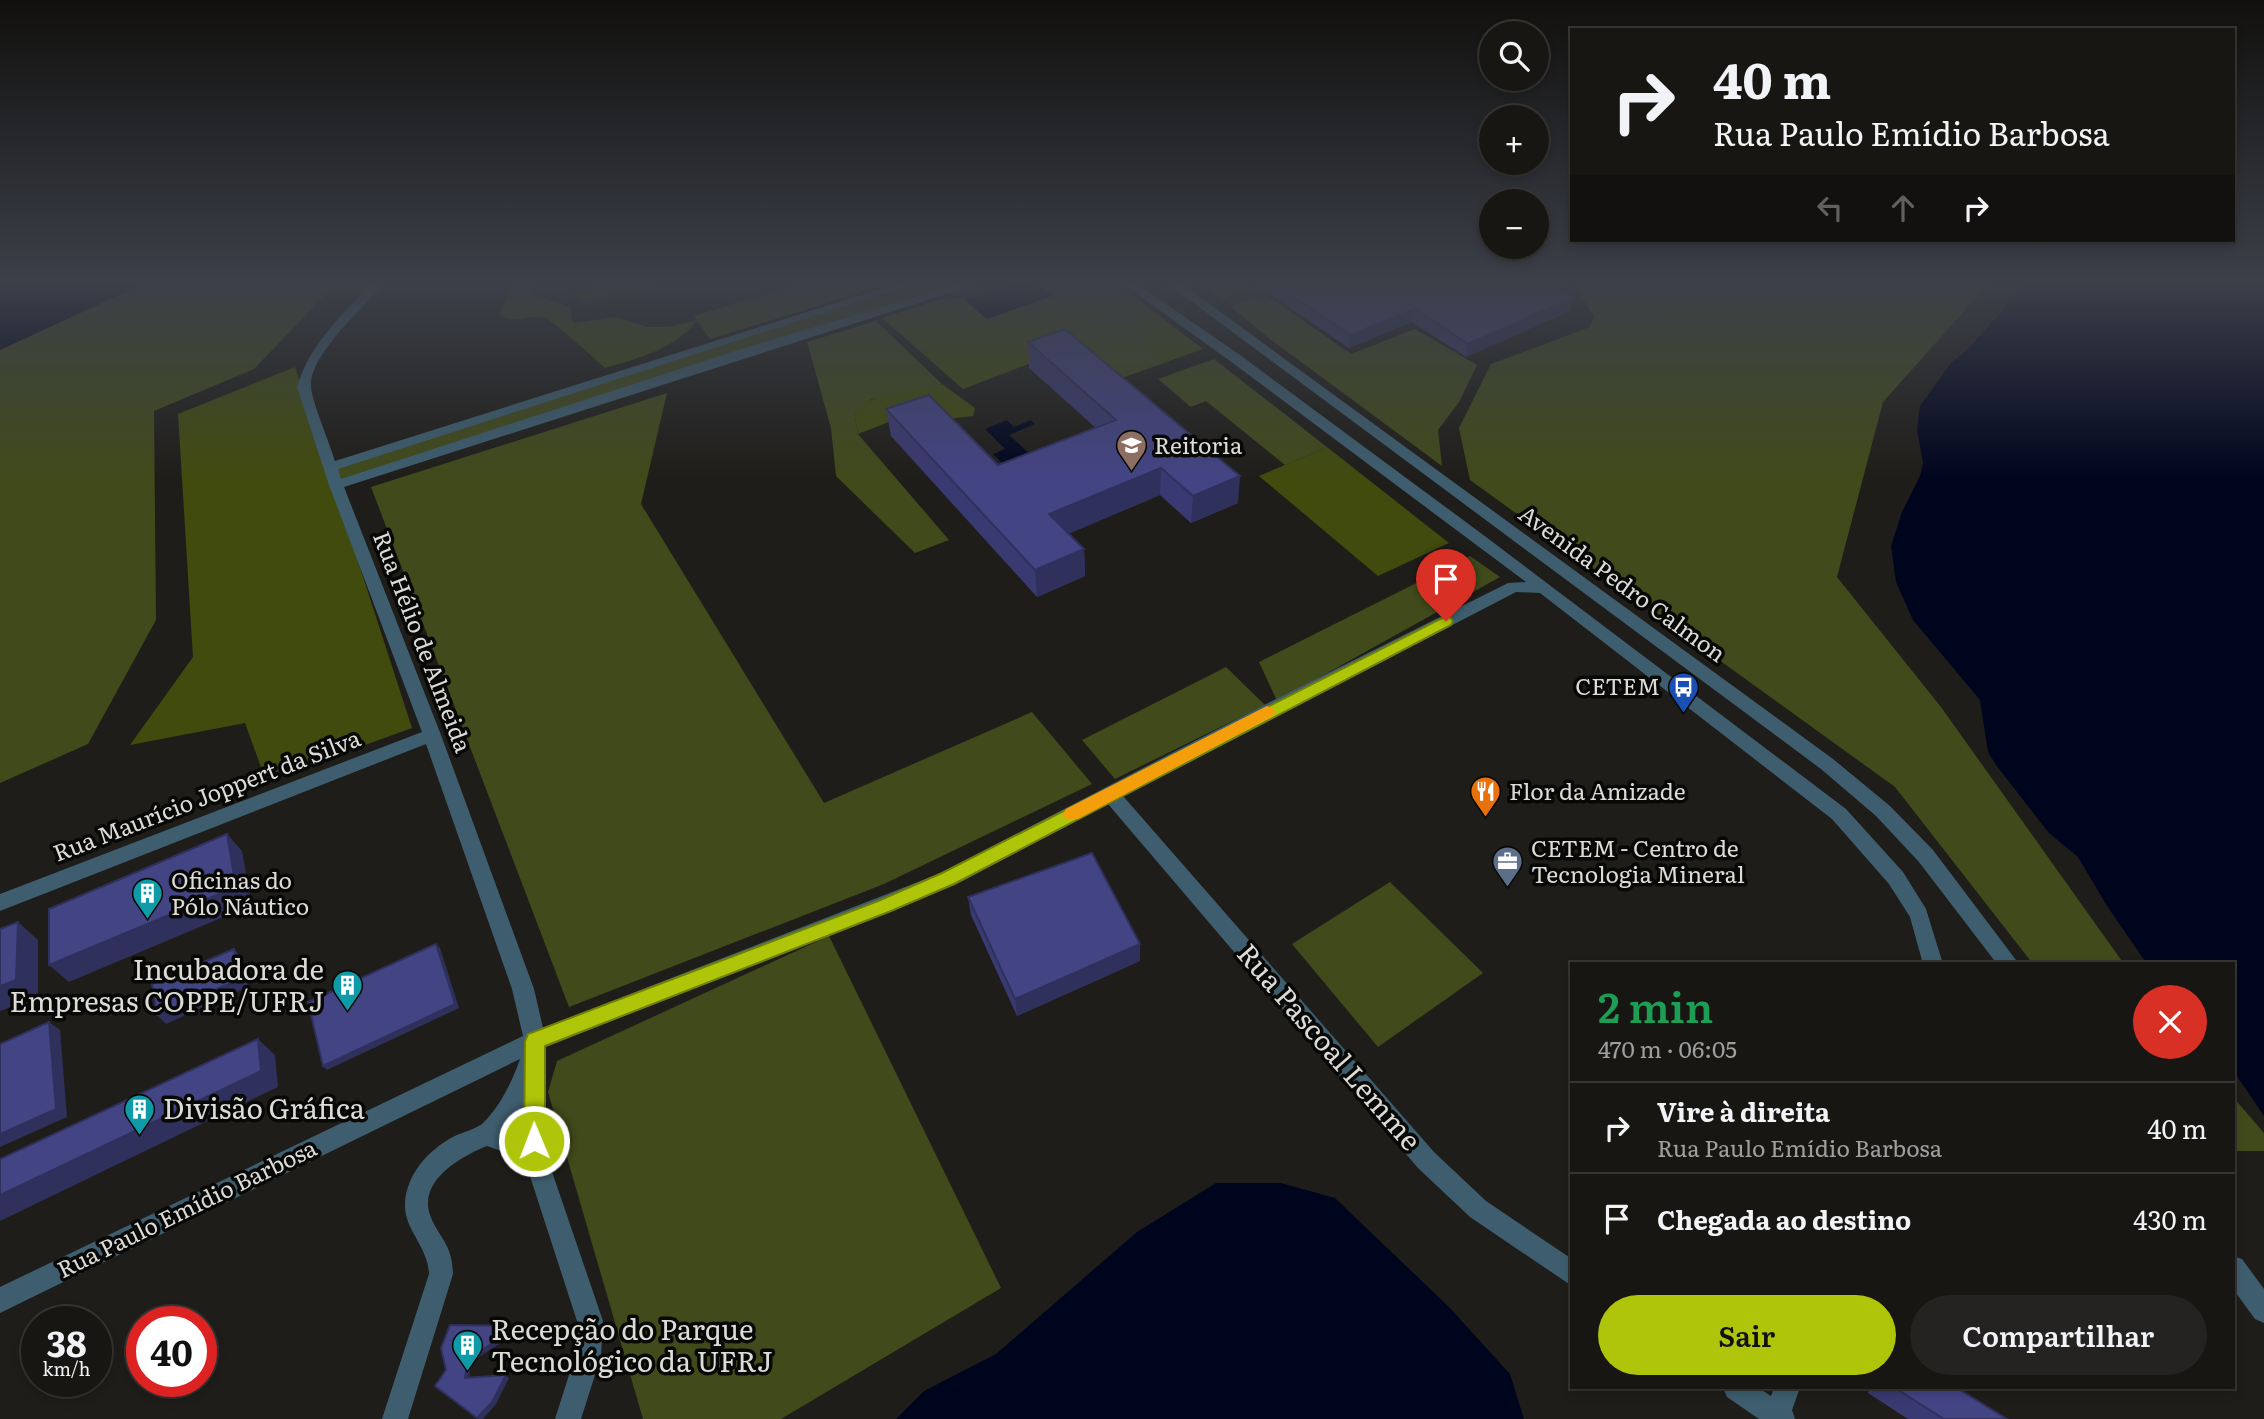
<!DOCTYPE html>
<html lang="pt">
<head>
<meta charset="utf-8">
<style>
	body { margin:0; font-family:Literata,serif; background:#242321; color:#f1f3f6; height:100vh; display:flex; flex-direction:column; font-size:26px; white-space:nowrap }
	* { box-sizing:border-box; margin:0 }
	p { font-size:23px; color:#9e9fa0 }
	.icon { flex:none; width:38px; height:38px; fill:none; stroke:currentColor; stroke-width:2; stroke-linecap:round; stroke-linejoin:round }
	.map { position:relative; flex:1; overflow:hidden }
	.sheet { position:absolute; left:1570px; top:962px; width:665px; height:427px; display:flex; flex-direction:column; background:#171613; border-radius:0px; box-shadow:0 4px 10px #0003,0 0 0 2px #363533 }
	.sheet>* { flex:none }
	.guide { position:absolute; left:1570px; top:28px; width:665px; height:214px; border-radius:0px; box-shadow:0 4px 10px #0003,0 0 0 2px #363533; background:#171613; color:#f1f3f6; overflow:hidden }
	.buttons { position:absolute; left:1479px; top:21px; display:grid; gap:14px }
	.buttons a { display:grid; place-items:center; width:70px; height:70px; border-radius:50%; background:#171613; box-shadow:0 4px 10px #0003,0 0 0 2px #363533; font-size:35px }
	.speed { position:absolute; left:21px; top:1306px; display:flex; gap:14px; font-size:35px; font-weight:700; text-align:center }
	.speed>* { display:grid; place-content:center; width:91px; height:91px; border-radius:50%; background:#171613; box-shadow:0 4px 10px #0003,0 0 0 2px #363533; line-height:1 }
	.speed small { font-size:18px; font-weight:400 }
	.speed .limit { border:10px solid #d22; background:#fff; color:#111 }
	.pin { position:absolute; display:grid; place-items:center; width:60px; height:60px; color:#fff; margin:-72px -30px; border-radius:50% 50% 50% 0; rotate:-45deg; box-shadow:0 0 7px #0007 }
	.pin .icon { rotate:45deg }
	.me { position:absolute; width:77px; margin:-38px; rotate:359deg; stroke-linejoin:round; filter:drop-shadow(0 0 5px #0008) }
	.turn { display:flex; align-items:center; gap:24px; height:147px; padding:0 28px; font-size:32px }
	.turn .icon { width:91px; height:91px; stroke-width:2.5 }
	.turn b { display:block; font-size:49px; line-height:60px }
	.lanes { display:flex; align-items:center; height:66px; padding:0 28px; background:#0003; justify-content:center; gap:35px; direction:ltr }
	.lanes .off { opacity:.35 }
	.round { display:grid; place-items:center; flex:none; width:74px; height:74px; border-radius:37px; background:#242321 }
	.headline { display:flex; align-items:center; justify-content:space-between; height:119px; padding:0 28px }
	h1 { font-size:42px; font-weight:600; line-height:52px; color:#1e9e55 }
	.action { display:flex; gap:14px; margin-top:auto; padding:14px 28px }
	.action a { flex:1; height:80px; border-radius:42px; background:#aec509; color:#111; font-size:28px; font-weight:600; line-height:80px; text-align:center }
	.action a+a { background:#242321; color:#f1f3f6 }
	ul { padding:0; list-style:none }
	li { display:flex; align-items:center; gap:21px; height:91px; padding:0 28px; border-top:2px solid #363533 }
	li div { flex:1 }
	li b { display:block; font-size:26px }
	li em { font-style:normal }
	.map>svg:first-child { display:block }
</style>
</head>
<body>
<div class="map">
<svg width="2264" height="1419" viewBox="0 0 2264 1419">
	<rect width="100%" height="100%" fill="#1f1d19"/>
	<g fill="#414a1a">
		<polygon points="149,281 376,281 364,295 325,295 254,369 154,411 156,620 88,744 0,783 0,350"/>
		<polygon points="809,281 899,281 710,339 694,316"/>
		<polygon points="917,281 981,281 743,353 336,485 330,467"/>
		<polygon points="1032,281 1115,282 1094,289 1156,338 1140,344 1164,363 1116,380 1051,326 1074,314"/>
		<polygon points="1196,281 1238,281 1250,287 1222,300"/>
		<polygon points="1571,281 1991,281 1883,402 1837,577 1941,707 2124,964 2033,964 1895,787 1470,480 1459,428 1491,364 1590,327 1594,316"/>
		<polygon points="1266,295 1351,354 1415,329 1477,365 1459,402 1438,430 1442,466 1270,339 1230,306"/>
		<polygon points="876,321 942,384 872,399 854,411 858,434 949,540 915,553 836,476 831,428 807,342"/>
		<polygon points="1214,359 1327,447 1285,465 1206,401 1191,407 1158,379"/>
		<polygon points="667,393 641,504 824,803 1032,712 1092,784 884,884 569,1007 371,487"/>
		<polygon points="1470,556 1500,577 1277,701 1259,662"/>
		<polygon points="1226,667 1265,705 1115,779 1082,740"/>
		<polygon points="1390,882 1483,973 1378,1047 1292,944"/>
		<polygon points="829,936 1001,1288 781,1419 643,1419 548,1092 557,1061"/>
		<polygon points="2233,1097 2264,1133 2264,1151 2233,1151"/>
	</g>
	<g fill="#414b0e">
		<path d="M 510,281 L 534,281 L 529,287 L 534,294 L 570,307 L 573,323 L 616,317 L 647,327 L 669,327 L 697,320 C 678,348 636,359 605,368 C 594,358 551,318 541,317 C 522,315 518,325 499,314 L 512,286 Z"/>
		<polygon points="615,281 673,281 583,301 571,293"/>
		<polygon points="1115,282 1203,349 1164,363 1139,344 1155,337 1093,289"/>
		<polygon points="1577,289 1679,301 1594,316"/>
		<polygon points="951,296 965,300 987,319 1052,296 1074,315 1052,326 1075,346 963,389 882,318"/>
		<polygon points="295,367 412,728 266,781 245,723 130,745 193,657 178,414"/>
		<path d="M 942,384 L 975,408 L 973,416 L 947,419 L 917,411 L 858,434 L 854,411 C 870,393 919,389 942,384 Z"/>
		<polygon points="1327,447 1449,543 1378,576 1259,476"/>
	</g>
	<g fill="#00051e">
		<polygon points="0,281 149,281 0,350"/>
		<polygon points="1020,281 1032,281 1052,296 987,319 965,300"/>
		<polygon points="2028,281 2264,281 2264,1116 2233,1070 2233,964 2147,964 2107,906 2078,857 2049,833 1996,765 1988,752 1980,700 1913,620 1896,582 1891,546 1902,512 1920,476 1923,463 1917,429 1920,406 1951,363 1968,349 2003,310 2009,299"/>
		<polygon points="1007,420 1014,427 1031,420 1035,424 1009,435 1030,454 1003,464 993,454 1005,449 985,429"/>
		<polygon points="1216,1183 1281,1183 1335,1198 1449,1307 1510,1374 1524,1419 896,1419 924,1391 996,1354 1137,1232"/>
	</g>
	<g fill="none" stroke-linecap="round" stroke-linejoin="round">
		<g fill="#3e5e6f" fill-rule="evenodd">
			<path d="M 374,281 L 386,281 C 366,306 309,354 311,387 C 312,402 330,444 335,461 L 905,281 L 923,281 L 338,469 L 341,479 L 738,350 L 969,281 L 987,281 L 344,487 L 441,735 L 534,989 L 543,1028 L 941,873 L 1270,702 L 1508,583 L 1526,582 L 1230,361 L 1119,281 L 1133,281 L 1240,355 L 1482,534 L 1846,809 L 1903,872 L 1926,909 L 1943,964 L 1923,964 L 1910,917 L 1889,884 L 1832,819 L 1540,593 L 1516,592 L 1123,796 L 1434,1152 L 1486,1201 L 1572,1259 L 1572,1286 L 1470,1217 L 1418,1168 L 1108,804 L 955,885 L 546,1047 L 543,1122 L 548,1160 L 603,1321 L 601,1356 L 581,1419 L 555,1419 L 575,1356 L 577,1321 L 527,1167 L 516,1156 L 487,1146 C 462,1156 418,1180 430,1215 C 439,1239 452,1242 453,1274 L 408,1419 L 382,1419 L 429,1274 C 428,1246 404,1230 405,1204 C 406,1175 428,1150 453,1137 C 462,1132 474,1130 482,1124 C 500,1107 512,1082 520,1059 L 0,1313 L 0,1287 L 523,1036 L 512,989 L 426,744 L 0,911 L 0,894 L 422,732 L 329,485 L 297,387 C 310,343 343,314 374,281 ZM 521,1107 L 522,1135 L 506,1130 Z"/>
			<polygon points="1164,281 1178,281 1833,759 1890,806 1933,850 2019,964 1997,964 1919,862 1876,816 1821,769"/>
			<polygon points="2233,1256 2242,1259 2264,1289 2264,1323 2255,1319 2233,1289"/>
			<polygon points="1723,1388 1759,1388 1771,1396 1774,1388 1800,1388 1792,1410 1795,1419 1759,1419 1727,1397"/>
		</g>
	</g>
	<g fill="#3a3a72">
		<polygon points="1251,281 1573,281 1573,282 1557,289 1573,298 1570,311 1466,357 1412,322 1349,348"/>
		<polygon points="1028,342 1238,503 1191,523 1160,495 1068,534 1084,549 1085,576 1037,597 891,436 886,409 998,465 1096,428 1029,368"/>
		<polygon points="968,897 1140,961 1017,1016 971,915"/>
		<polygon points="1870,1388 1957,1388 2007,1419 1908,1419 1868,1393"/>
	</g>
	<g fill="#2f305c">
		<polygon points="1549,281 1573,281 1573,282 1542,295 1545,282"/>
		<polygon points="1573,298 1570,311 1466,357 1468,344"/>
		<polygon points="1415,309 1412,322 1349,348 1350,335"/>
		<polygon points="1161,468 1160,495 1051,541 1049,514"/>
		<polygon points="1240,476 1238,503 1191,523 1193,496"/>
		<polygon points="1084,549 1085,576 1037,597 1035,570"/>
		<polygon points="227,834 242,851 252,905 69,982 49,965"/>
		<polygon points="18,922 38,940 38,997 0,1011 0,986"/>
		<polygon points="436,944 440,948 459,1008 327,1070 323,1066"/>
		<polygon points="1140,944 1140,961 1017,1016 1015,999"/>
		<polygon points="234,949 242,958 248,987 166,1024 157,1015"/>
		<polygon points="49,1022 60,1030 67,1117 0,1147 0,1134"/>
		<polygon points="258,1039 275,1055 278,1087 0,1221 0,1195"/>
		<polygon points="519,1326 523,1329 471,1362 469,1380 465,1378 468,1359"/>
		<polygon points="506,1375 509,1378 496,1404 483,1419 478,1419 477,1418"/>
	</g>
	<g fill="#434484" stroke="#2f305c" stroke-width="2">
		<polygon points="1270,281 1549,281 1545,282 1573,298 1468,344 1415,309 1350,335"/>
		<polygon points="1065,329 1240,476 1193,496 1161,468 1049,514 1084,549 1035,570 886,409 929,395 998,465 1116,420 1028,342"/>
		<polygon points="227,834 236,887 49,965 49,909"/>
		<polygon points="1092,853 1140,944 1015,999 968,897"/>
		<polygon points="18,922 16,980 0,986 0,929"/>
		<polygon points="436,944 455,1004 323,1066 308,1002"/>
		<polygon points="234,949 240,979 157,1015 152,984"/>
		<polygon points="49,1022 56,1109 0,1134 0,1044"/>
		<polygon points="258,1039 261,1071 0,1195 0,1159"/>
		<polygon points="450,1325 519,1326 468,1359 465,1378 506,1375 492,1402 477,1418 435,1386 446,1370 441,1348"/>
		<polygon points="1895,1388 1957,1388 2007,1419 1944,1419"/>
	</g>
	<linearGradient id="sky" x2="0" y2="1"><stop stop-color="#11100e"/><stop offset="0.59" stop-color="#3c4049"/><stop offset="1" stop-color="#3c4049" stop-opacity="0"/></linearGradient>
	<rect width="2264" height="480" fill="url(#sky)"/>
	<polygon fill="#aec509" stroke="#718006" stroke-width="2" points="1446,616 1451,618 1453,621 1451,625 954,884 891,911 545,1046 545,1141 542,1148 534,1151 527,1148 524,1141 525,1041 528,1034 878,901 942,873"/>
	<polygon fill="#f59e0b" points="1267,706 1273,708 1275,712 1273,716 1078,819 1066,819 1063,814 1066,809"/>
	<defs>
		<symbol id="university-pin" viewBox="-11 -11 22 30"><path d="M0 17L-7.5 6A9.5 9.5 0 1 1 7.5 6Z" fill="#8d6e63" stroke="#080806"/><path d="M0-5L7-2L0 1L-7-2ZM-4 1L0 2.5L4 1V4Q0 6-4 4Z" fill="#fff"/></symbol>
		<symbol id="bus-pin" viewBox="-11 -11 22 30"><path d="M0 17L-7.5 6A9.5 9.5 0 1 1 7.5 6Z" fill="#1a4fb4" stroke="#080806"/><path d="M-5-6H5V4H4V6H2V4H-2V6H-4V4H-5ZM-3.5-4V0h7V-4ZM-3.5 1.2v1.5H-2V1.2ZM2 1.2v1.5H3.5V1.2Z" fill="#fff"/></symbol>
		<symbol id="restaurant-pin" viewBox="-11 -11 22 30"><path d="M0 17L-7.5 6A9.5 9.5 0 1 1 7.5 6Z" fill="#e8710a" stroke="#080806"/><path d="M-5-6h1v4h1v-4h1v4h1v-4h1v5L-1.5 .5V6h-2V.5L-5-1ZM5-6V6H3V1.5H1.5Q1.5-4 5-6Z" fill="#fff"/></symbol>
		<symbol id="office-pin" viewBox="-11 -11 22 30"><path d="M0 17L-7.5 6A9.5 9.5 0 1 1 7.5 6Z" fill="#5c6f8a" stroke="#080806"/><path d="M-6-3h4V-5.5h4V-3h4V5H-6ZM-1-4.5V-3h2v-1.5ZM-6 0V1H6V0Z" fill="#fff"/></symbol>
		<symbol id="building-pin" viewBox="-11 -11 22 30"><path d="M0 17L-7.5 6A9.5 9.5 0 1 1 7.5 6Z" fill="#0f9aa8" stroke="#080806"/><path d="M-4-6H4V6H1V3H-1V6H-4ZM-2.5-4.3h1.7v1.8h-1.7ZM.8-4.3h1.7v1.8H.8ZM-2.5-1h1.7V.8h-1.7ZM.8-1h1.7V.8H.8Z" fill="#fff"/></symbol>
	</defs>
	<g fill-rule="evenodd">
		<use href="#university-pin" x="1114" y="428" width="35" height="47"/>
		<use href="#bus-pin" x="1666" y="670" width="35" height="47"/>
		<use href="#restaurant-pin" x="1468" y="774" width="35" height="47"/>
		<use href="#office-pin" x="1490" y="844" width="35" height="47"/>
		<use href="#building-pin" x="130" y="876" width="35" height="47"/>
		<use href="#building-pin" x="330" y="968" width="35" height="47"/>
		<use href="#building-pin" x="122" y="1092" width="35" height="47"/>
		<use href="#building-pin" x="450" y="1328" width="35" height="47"/>
	</g>
	<g text-anchor="middle" stroke-width="7" stroke-linejoin="round" paint-order="stroke">
		<g font-size="23" fill="#dcdbd8" stroke="#080806" text-anchor="start">
			<text x="1154" y="454">Reitoria</text>
			<text x="1660" y="695" text-anchor="end">CETEM</text>
			<text x="1509" y="800">Flor da Amizade</text>
			<text x="1531" y="857">CETEM - Centro de<tspan x="1531" dy="26">Tecnologia Mineral</tspan></text>
			<text x="171" y="889">Oficinas do<tspan x="171" dy="26">Pólo Náutico</tspan></text>
		</g>
		<g font-size="23" fill="#dcdbd8" stroke="#080806">
			<text transform="translate(1622 584) rotate(36)" y="8">Avenida Pedro Calmon</text>
			<text transform="translate(422 642) rotate(69)" y="8">Rua Hélio de Almeida</text>
			<text transform="translate(207 796) rotate(-21)" y="8">Rua Maurício Joppert da Silva</text>
			<text transform="translate(187 1209) rotate(-26)" y="8">Rua Paulo Emídio Barbosa</text>
		</g>
		<g font-size="28" fill="#dcdbd8" stroke="#080806" text-anchor="start">
			<text x="324" y="980" text-anchor="end">Incubadora de<tspan x="324" dy="32">Empresas COPPE/UFRJ</tspan></text>
			<text x="163" y="1119">Divisão Gráfica</text>
			<text x="491" y="1340">Recepção do Parque<tspan x="491" dy="32">Tecnológico da UFRJ</tspan></text>
		</g>
		<g font-size="28" fill="#dcdbd8" stroke="#080806">
			<text transform="translate(1329 1047) rotate(49)" y="10">Rua Pascoal Lemme</text>
		</g>
	</g>
</svg>
<div class="buttons">
<a><svg class="icon" aria-label="search" viewBox="0 0 24 24"><circle cx="10" cy="10" r="6"/><path d="M15 15l6 6"/></svg></a>
<a>+</a>
<a>−</a>
</div>
<div class="speed"><div>38<small>km/h</small></div><div class="limit">40</div></div>
<div class="pin" style="left:1446px;top:621px;background:#d93025"><svg class="icon" aria-label="arrive" viewBox="0 0 24 24"><path d="M6 21V4h12l-3 4 3 4H6"/></svg></div>
<svg class="me" style="left:534px;top:1141px" viewBox="-20 -20 40 40"><circle r="17" fill="#aec509" stroke="#fff" stroke-width="3"/><path d="M0-11L8 9 0 5-8 9z" fill="#fff"/></svg>
<div class="guide">
<div class="turn"><svg class="icon" aria-label="right" viewBox="0 0 24 24"><path d="M7 20v-9h11M14 6l5 5-5 5"/></svg><div><b>40 m</b>Rua Paulo Emídio Barbosa</div></div>
<div class="lanes"><svg class="icon off" aria-label="left" viewBox="0 0 24 24"><path d="M17 20v-9H6M10 6l-5 5 5 5"/></svg><svg class="icon off" aria-label="ahead" viewBox="0 0 24 24"><path d="M12 20V5M6 11l6-6 6 6"/></svg><svg class="icon" aria-label="right" viewBox="0 0 24 24"><path d="M7 20v-9h11M14 6l5 5-5 5"/></svg></div>
</div>
<section class="sheet">
<div class="headline"><div><h1>2 min</h1><p>470 m · 06:05</p></div><a class="round" style="background:#d93025;color:#fff"><svg class="icon" aria-label="close" viewBox="0 0 24 24"><path d="M6 6l12 12M18 6L6 18"/></svg></a></div>
<ul>
<li><svg class="icon" aria-label="right" viewBox="0 0 24 24"><path d="M7 20v-9h11M14 6l5 5-5 5"/></svg><div><b>Vire à direita</b><p>Rua Paulo Emídio Barbosa</p></div><em>40 m</em></li>
<li><svg class="icon" aria-label="arrive" viewBox="0 0 24 24"><path d="M6 21V4h12l-3 4 3 4H6"/></svg><div><b>Chegada ao destino</b></div><em>430 m</em></li>
</ul>
<div class="action"><a>Sair</a><a>Compartilhar</a></div>
</section>
</div>
</body>
</html>
